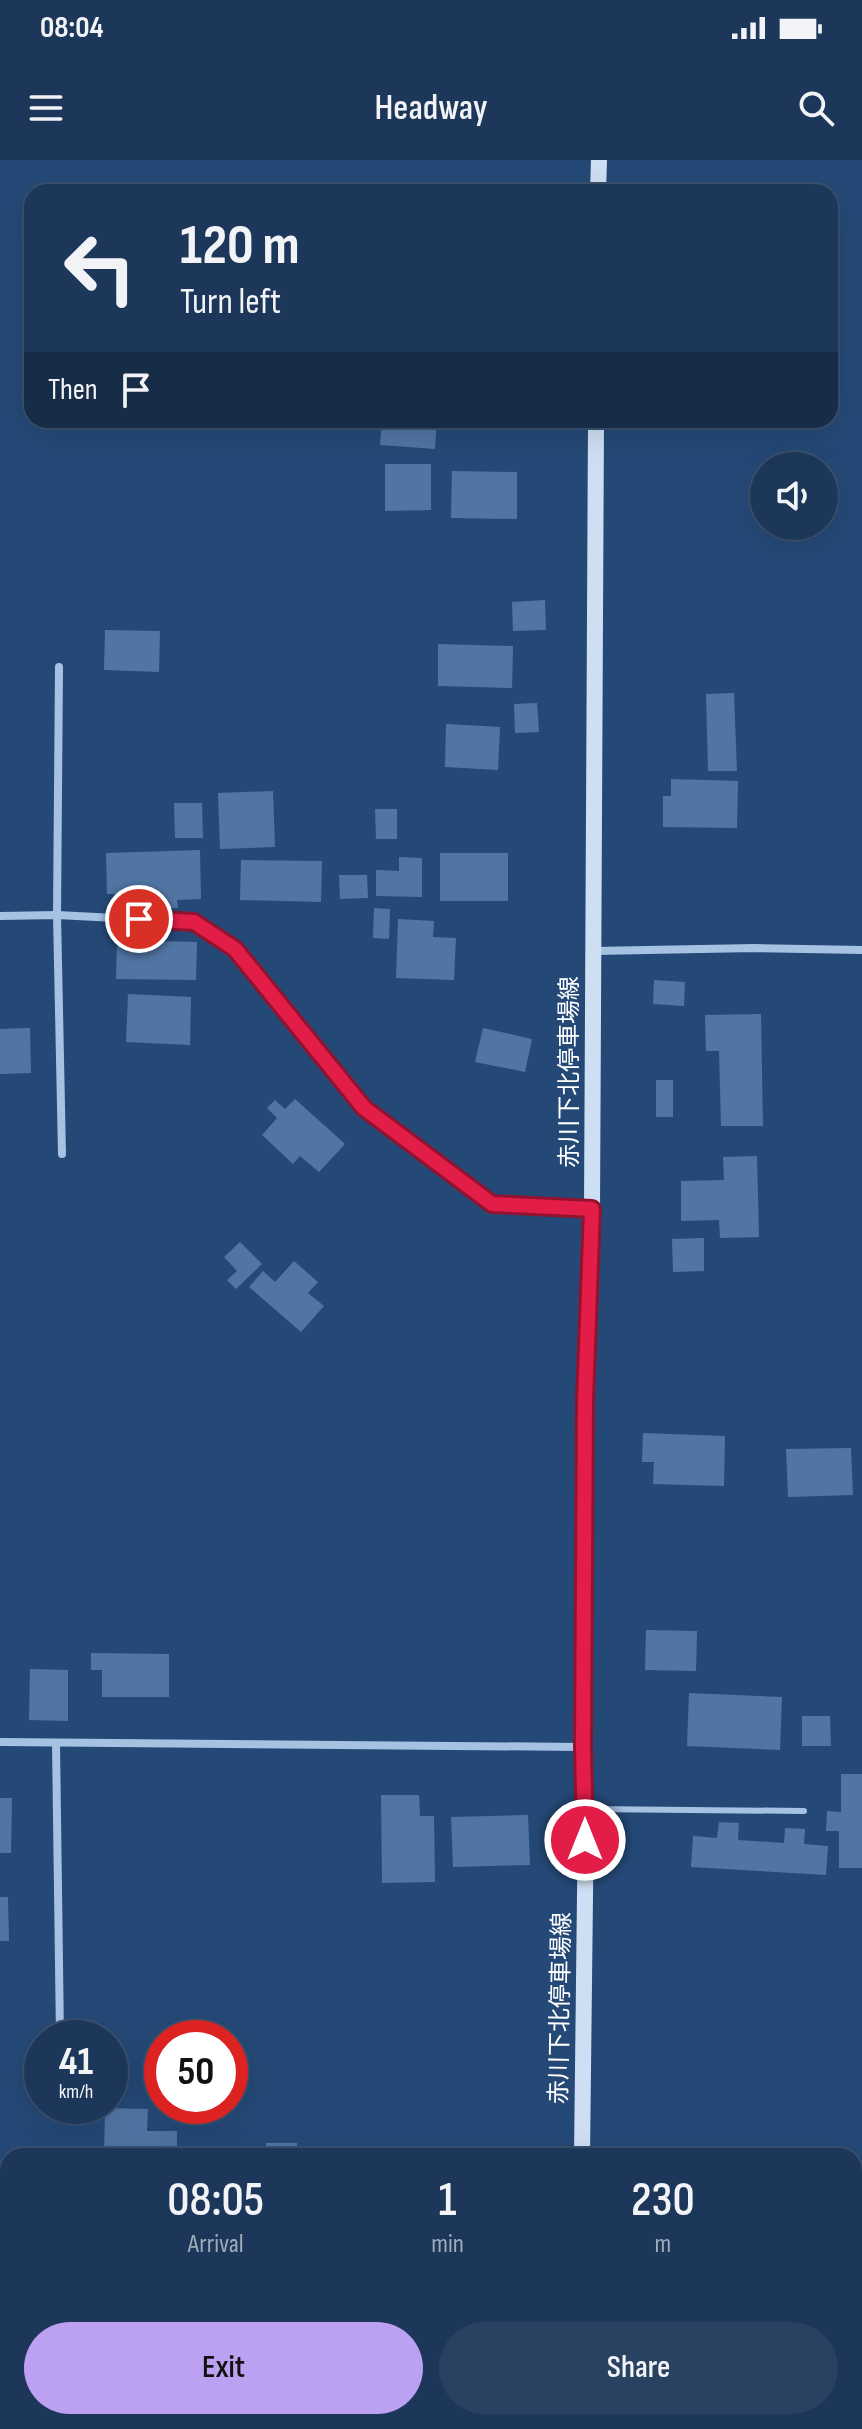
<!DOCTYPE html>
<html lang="en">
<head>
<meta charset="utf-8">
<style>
	body { margin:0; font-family:"Sofia Sans Condensed","Noto Sans JP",sans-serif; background:#294262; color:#f1f3f6; height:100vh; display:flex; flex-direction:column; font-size:30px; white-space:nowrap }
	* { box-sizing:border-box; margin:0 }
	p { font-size:26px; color:#a0acba }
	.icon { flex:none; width:44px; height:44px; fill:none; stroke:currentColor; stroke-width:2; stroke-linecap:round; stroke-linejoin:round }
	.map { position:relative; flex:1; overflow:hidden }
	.panel { position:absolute; left:0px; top:1988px; width:862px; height:282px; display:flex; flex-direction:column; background:#1c3759; border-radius:24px 24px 0 0; box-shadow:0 8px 32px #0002,0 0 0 2px #3a516f }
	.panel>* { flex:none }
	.guide { position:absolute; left:24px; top:24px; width:814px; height:244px; border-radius:24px; box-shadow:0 8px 32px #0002,0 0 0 2px #3a516f; background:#1c3759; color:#f1f3f6; overflow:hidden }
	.controls { position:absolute; left:750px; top:292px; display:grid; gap:16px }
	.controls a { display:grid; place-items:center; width:88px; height:88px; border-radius:50%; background:#1c3759; box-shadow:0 8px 32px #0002,0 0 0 2px #3a516f; font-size:40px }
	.speed { position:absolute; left:24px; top:1860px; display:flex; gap:16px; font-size:40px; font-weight:700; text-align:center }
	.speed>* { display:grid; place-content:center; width:104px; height:104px; border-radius:50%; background:#1c3759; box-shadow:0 8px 32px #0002,0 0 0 2px #3a516f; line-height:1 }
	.speed small { font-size:20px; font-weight:400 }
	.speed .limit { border:12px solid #d22; background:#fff; color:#111 }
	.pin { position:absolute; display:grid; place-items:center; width:68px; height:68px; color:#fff; margin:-34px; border:4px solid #fff; border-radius:50%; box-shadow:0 2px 8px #0007 }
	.me { position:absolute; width:88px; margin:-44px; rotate:0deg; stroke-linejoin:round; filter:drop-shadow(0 0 6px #0008) }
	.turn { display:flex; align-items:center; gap:28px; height:168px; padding:0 24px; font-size:36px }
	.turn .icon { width:104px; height:104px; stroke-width:2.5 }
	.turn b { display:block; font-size:56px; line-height:68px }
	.then { display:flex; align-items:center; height:76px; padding:0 24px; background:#0003; gap:16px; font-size:30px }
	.eta { display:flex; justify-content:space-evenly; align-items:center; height:136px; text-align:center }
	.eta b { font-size:48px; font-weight:600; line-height:56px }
	.button { display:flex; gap:16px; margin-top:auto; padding:16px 24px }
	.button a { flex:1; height:92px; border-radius:48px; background:#bca0f2; color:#111; font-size:32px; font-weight:600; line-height:92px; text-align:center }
	.button a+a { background:#294262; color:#f1f3f6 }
	.status { display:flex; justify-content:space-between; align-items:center; height:56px; padding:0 40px; background:#1c3759; direction:ltr }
	.status svg { height:22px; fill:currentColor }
	header { display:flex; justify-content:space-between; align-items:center; height:104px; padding:0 24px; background:#1c3759; font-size:36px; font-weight:600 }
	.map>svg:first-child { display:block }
</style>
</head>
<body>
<div class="status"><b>08:04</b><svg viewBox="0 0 49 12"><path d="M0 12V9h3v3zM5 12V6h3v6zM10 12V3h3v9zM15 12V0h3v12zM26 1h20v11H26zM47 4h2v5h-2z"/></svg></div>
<header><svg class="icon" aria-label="menu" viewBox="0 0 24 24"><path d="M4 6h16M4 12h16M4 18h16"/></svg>Headway<svg class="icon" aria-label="search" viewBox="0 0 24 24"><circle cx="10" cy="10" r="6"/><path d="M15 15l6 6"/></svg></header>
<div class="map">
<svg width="862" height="2269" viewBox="0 0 862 2269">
	<rect width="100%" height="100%" fill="#254977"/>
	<g fill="#5175a3">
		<polygon points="382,260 437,260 435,289 380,285"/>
		<polygon points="385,304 431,304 431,350 385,351"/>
		<polygon points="452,311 517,312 517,359 451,358"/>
		<polygon points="545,440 546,470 513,471 512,442"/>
		<polygon points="105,470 160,471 159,512 104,510"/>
		<polygon points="438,484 513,486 512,528 438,526"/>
		<polygon points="734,533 737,611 708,611 706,534"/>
		<polygon points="537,543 539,572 515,573 514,544"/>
		<polygon points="446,564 500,567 498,610 445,607"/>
		<polygon points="671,619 738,621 737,668 663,667 663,636 671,636"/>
		<polygon points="273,631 275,687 220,689 218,633"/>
		<polygon points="174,643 202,643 203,678 175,678"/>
		<polygon points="375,649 397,649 397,679 376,679"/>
		<polygon points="200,690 201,739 177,740 178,748 131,749 130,734 107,734 106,693"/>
		<rect x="440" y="693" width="68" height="48"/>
		<polygon points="399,697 422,698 422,737 376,736 376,710 399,711"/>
		<polygon points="241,700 322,701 321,742 240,740"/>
		<polygon points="339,715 367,715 368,738 340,739"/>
		<polygon points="374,748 390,749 389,779 373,778"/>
		<polygon points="398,759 434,761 433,777 456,778 454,820 396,818"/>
		<polygon points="117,780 197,782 196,820 116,819"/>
		<polygon points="654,820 685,822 684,846 653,844"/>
		<polygon points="128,834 191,837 190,885 126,882"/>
		<polygon points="761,854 763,966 721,966 719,891 706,891 705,855"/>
		<polygon points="30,868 31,913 0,914 0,869"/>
		<polygon points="483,868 532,879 525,912 475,902"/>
		<rect x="656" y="920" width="17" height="37"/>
		<polygon points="295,939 345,984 319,1012 300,996 293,1004 262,975 277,958 267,948 275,940 285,949"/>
		<polygon points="757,996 759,1077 720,1078 719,1060 681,1061 681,1021 724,1020 723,997"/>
		<polygon points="704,1078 704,1111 673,1112 672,1079"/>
		<polygon points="240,1082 262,1104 236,1129 227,1120 237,1111 224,1097"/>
		<polygon points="294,1101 318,1122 308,1133 324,1146 301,1172 249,1127 263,1111 275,1122"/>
		<polygon points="643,1273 725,1276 724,1326 653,1324 654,1302 642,1302"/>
		<polygon points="851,1288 853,1335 788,1337 786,1289"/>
		<polygon points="646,1470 697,1471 696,1511 645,1510"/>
		<polygon points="91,1493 169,1494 169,1537 102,1537 102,1510 91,1510"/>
		<polygon points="30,1509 68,1510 68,1561 29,1560"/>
		<polygon points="689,1533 782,1537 780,1590 687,1586"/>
		<polygon points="802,1556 830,1556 831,1586 802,1586"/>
		<polygon points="841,1614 862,1614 862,1708 839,1708 839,1671 826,1671 827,1651 841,1652"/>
		<polygon points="381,1635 419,1635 420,1656 434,1656 435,1722 382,1723"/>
		<polygon points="0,1638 12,1638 11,1693 0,1693"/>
		<polygon points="528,1655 530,1705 453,1707 451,1657"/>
		<polygon points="719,1662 739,1663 738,1680 784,1683 785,1668 805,1669 804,1684 828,1686 826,1715 691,1707 693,1676 717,1678"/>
		<polygon points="0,1737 8,1737 9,1781 0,1781"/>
		<polygon points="110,1915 125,1915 126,1932 110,1932"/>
		<polygon points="105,1948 148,1949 147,1971 177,1971 177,1996 104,1996"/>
		<rect x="266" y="1983" width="31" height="13"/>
		<polygon points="0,2262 34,2267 34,2269 0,2269"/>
		<polygon points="356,2262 509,2262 508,2269 355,2269"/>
	</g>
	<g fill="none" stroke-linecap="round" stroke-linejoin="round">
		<polyline stroke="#a6c2e3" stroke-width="6" points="588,1649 804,1651"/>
		<g stroke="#a6c2e3" stroke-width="8">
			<polyline points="59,507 57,755 62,994"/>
			<polyline points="0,756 57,755 194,762 235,789 364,948 492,1044 592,1049"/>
			<polyline points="594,791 755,788 862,790"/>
			<polyline points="0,1582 582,1587"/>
			<polyline points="56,1583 60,1878"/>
			<polyline points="854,2114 862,2115"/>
		</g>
		<g stroke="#cfdff3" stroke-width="16">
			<polyline points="598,32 599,0"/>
			<polyline points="582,1996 586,1649 583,1587 585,1241 592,1049 596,260"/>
			<polyline points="574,2262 574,2269"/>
		</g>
	</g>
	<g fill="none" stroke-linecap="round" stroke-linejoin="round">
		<defs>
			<polyline id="route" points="139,759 194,762 235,789 364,948 492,1044 592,1049 585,1241 583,1587 585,1680"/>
		</defs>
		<use href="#route" stroke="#92132f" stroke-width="20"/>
		<use href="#route" stroke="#e11d48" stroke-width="14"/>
	</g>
	<g text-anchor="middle" stroke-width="6" stroke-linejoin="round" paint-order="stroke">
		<g font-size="24" fill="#fff" stroke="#254977">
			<text transform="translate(569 912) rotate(-90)" y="8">赤川下北停車場線</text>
			<text transform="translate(560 1848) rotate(-89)" y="8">赤川下北停車場線</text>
		</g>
	</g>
</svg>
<div class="controls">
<a><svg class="icon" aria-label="sound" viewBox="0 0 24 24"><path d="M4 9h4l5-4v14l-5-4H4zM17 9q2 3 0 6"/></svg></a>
</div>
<div class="speed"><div>41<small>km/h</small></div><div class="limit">50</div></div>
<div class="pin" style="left:139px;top:759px;background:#d93025"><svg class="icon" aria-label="arrive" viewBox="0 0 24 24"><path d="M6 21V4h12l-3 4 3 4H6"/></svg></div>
<svg class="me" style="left:585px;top:1680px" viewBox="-20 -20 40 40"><circle r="17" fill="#e11d48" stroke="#fff" stroke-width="3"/><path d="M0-11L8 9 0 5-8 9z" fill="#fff"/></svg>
<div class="guide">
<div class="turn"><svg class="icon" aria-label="left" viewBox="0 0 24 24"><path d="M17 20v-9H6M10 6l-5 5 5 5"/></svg><div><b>120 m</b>Turn left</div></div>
<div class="then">Then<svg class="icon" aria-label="arrive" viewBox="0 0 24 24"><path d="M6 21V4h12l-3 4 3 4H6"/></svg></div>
</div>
<section class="panel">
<div class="eta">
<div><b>08:05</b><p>Arrival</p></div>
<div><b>1</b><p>min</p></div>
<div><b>230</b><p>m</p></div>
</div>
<div class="button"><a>Exit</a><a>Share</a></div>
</section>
</div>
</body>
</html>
